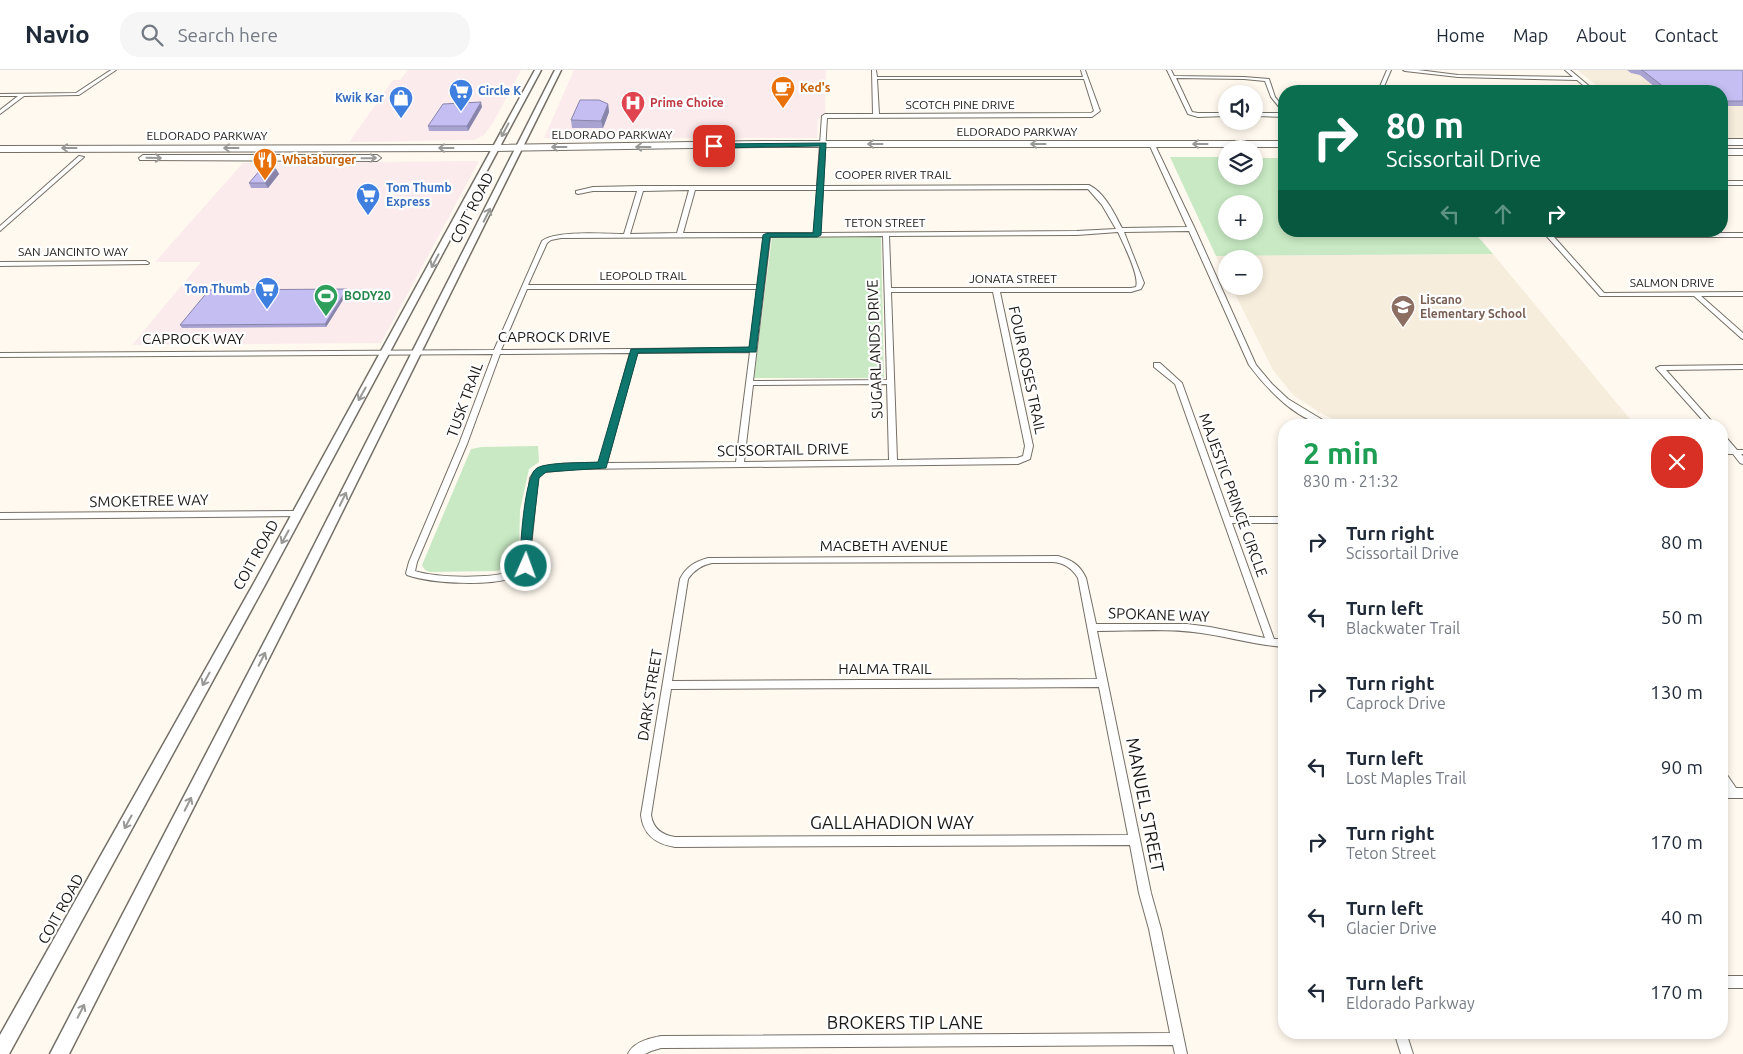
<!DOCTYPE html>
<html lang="en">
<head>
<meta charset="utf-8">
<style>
	body { margin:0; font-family:Ubuntu,sans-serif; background:#f6f6f7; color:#1f2937; height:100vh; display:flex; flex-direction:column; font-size:19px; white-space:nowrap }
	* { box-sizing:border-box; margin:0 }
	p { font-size:16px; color:#747a83 }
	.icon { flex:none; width:28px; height:28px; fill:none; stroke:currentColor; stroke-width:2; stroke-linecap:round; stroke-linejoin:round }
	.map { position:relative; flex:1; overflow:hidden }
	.drawer { position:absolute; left:1278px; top:349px; width:450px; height:620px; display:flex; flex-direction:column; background:#fff; border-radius:20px; box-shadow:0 2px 8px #0003 }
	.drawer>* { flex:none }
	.hud { position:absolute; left:1278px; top:15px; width:450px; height:152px; border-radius:20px; box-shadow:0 2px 8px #0003; background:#0b6e4f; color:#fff; overflow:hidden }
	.fabs { position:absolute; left:1218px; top:15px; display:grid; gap:10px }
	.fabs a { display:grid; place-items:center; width:45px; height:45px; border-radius:50%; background:#fff; box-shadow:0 2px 8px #0003; font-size:25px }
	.pin { position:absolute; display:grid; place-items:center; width:42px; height:42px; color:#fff; margin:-21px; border-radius:10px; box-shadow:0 2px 8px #0006 }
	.me { position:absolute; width:55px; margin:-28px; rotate:2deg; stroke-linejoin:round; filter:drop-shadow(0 0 4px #0008) }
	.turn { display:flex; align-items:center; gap:18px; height:105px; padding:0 25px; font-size:22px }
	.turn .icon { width:65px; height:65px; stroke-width:2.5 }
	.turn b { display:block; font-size:35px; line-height:42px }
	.lanes { display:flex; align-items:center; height:48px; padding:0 25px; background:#0003; justify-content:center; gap:25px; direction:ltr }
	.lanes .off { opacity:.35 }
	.round { display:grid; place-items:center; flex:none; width:52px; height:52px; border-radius:20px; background:#f6f6f7 }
	.summary { display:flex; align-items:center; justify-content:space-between; height:85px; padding:0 25px }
	h1 { font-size:30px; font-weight:700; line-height:38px; color:#1e9e55 }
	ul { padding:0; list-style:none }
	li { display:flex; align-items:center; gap:15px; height:75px; padding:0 25px }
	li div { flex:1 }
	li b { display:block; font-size:19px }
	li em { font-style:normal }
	header { display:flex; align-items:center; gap:30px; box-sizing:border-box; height:70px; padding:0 25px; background:#fff; border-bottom:1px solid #e0e1e3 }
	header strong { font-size:24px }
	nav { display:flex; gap:28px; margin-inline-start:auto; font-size:18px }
	.search { width:350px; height:45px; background:#f6f6f7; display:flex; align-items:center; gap:12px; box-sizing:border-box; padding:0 18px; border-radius:20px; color:#747a83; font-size:19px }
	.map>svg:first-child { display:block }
</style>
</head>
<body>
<header>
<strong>Navio</strong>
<div class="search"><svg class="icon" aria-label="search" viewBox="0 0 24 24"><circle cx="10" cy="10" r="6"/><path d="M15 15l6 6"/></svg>Search here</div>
<nav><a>Home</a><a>Map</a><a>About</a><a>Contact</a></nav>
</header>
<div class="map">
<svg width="1743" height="984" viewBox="0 0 1743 984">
	<rect width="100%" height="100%" fill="#fff9ef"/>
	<g fill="#fcebed">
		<polygon points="408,0 521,0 493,53 484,65 474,70 349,72 393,10 400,10"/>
		<polygon points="574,0 826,0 825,43 818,49 817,68 544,68"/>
		<polygon points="479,91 381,273 132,275 201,192 155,192 243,93"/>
	</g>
	<g fill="#f7eddd">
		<polygon points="1577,0 1743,0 1743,68 1721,68 1721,21 1604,21"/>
		<polygon points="1493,184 1635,355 1347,355 1324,345 1293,325 1273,300 1231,216 1254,216 1254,189 1226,189 1226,207 1216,186"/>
	</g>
	<g fill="#c8e9c3" fill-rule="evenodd">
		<path d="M 1170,87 L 1226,87 L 1226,106 L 1254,106 L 1254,88 L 1284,88 L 1284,161 L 1473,161 L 1493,184 L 1216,186 ZM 1226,134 L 1254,134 L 1254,161 L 1226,161 Z"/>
		<polygon points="772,167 881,167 884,308 754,308"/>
		<polygon points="538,376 539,392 529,399 520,440 519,483 512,497 496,501 430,502 425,500 422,495 471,379 482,377"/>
	</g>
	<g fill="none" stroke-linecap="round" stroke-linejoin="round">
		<defs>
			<g id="street">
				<polygon points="111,0 116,0 79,25 24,26 0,44 0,40 18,26 0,26 0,24 76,23"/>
				<path d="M 872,0 L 876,0 L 877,7 L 1083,7 L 1081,0 L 1085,0 L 1100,41 L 1092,47 L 827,48 L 823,116 L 1089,115 C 1105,123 1114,143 1122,158 L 1187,157 L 1149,74 L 1154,73 L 1195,159 L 1256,295 L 1272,314 L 1288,329 L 1331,355 C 1300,355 1266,318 1249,295 L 1189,161 L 1124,162 L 1144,213 L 1141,219 L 1131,222 L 1000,222 L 1033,376 L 1030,389 L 1018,394 L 575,399 L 546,402 L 542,403 L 538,408 L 529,497 C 526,500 524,503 520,505 C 496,517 432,514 407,505 L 406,503 L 409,492 L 459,374 L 493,284 L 0,287 L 0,283 L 494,280 L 542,171 C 556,160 605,164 624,164 L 637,121 L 593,121 L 578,124 L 576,123 L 576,121 L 593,117 L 641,116 L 817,116 L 822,46 L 825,44 L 873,44 ZM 877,9 L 1084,9 L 1094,41 L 1091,43 L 879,44 ZM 1088,119 L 1102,135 L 1116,159 L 1077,161 L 820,163 L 823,120 ZM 689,120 L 677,163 L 630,164 L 643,121 ZM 695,120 L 817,120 L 814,163 L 683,163 ZM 1118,162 C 1123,173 1140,206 1136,217 L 1131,218 L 891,218 L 889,166 L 1077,165 ZM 883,166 L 887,310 L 753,311 L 770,167 ZM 764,167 L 758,215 L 528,215 L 547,173 L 551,170 L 561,168 ZM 527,219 L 757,219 L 750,278 L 501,280 ZM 891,222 L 993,222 L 1025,376 L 1023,386 L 1017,388 L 897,390 ZM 750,282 L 736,392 L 607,393 L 637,283 ZM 630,283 L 600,393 C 585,393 549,392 538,399 C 534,401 532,405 530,408 L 522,475 L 522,494 C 519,497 516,500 512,501 C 493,509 435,508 415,501 L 417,492 L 467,374 L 500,284 ZM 887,314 L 889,390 L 744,392 L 753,315 Z"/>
				<polygon points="1167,0 1171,0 1174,6 1244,7 1269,9 1275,27 1284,38 1284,47 1254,46 1254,43 1284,43 1271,27 1265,11 1244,9 1176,8 1192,42 1198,43 1226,43 1226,46 1198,47 1188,44"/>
				<polygon points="1387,0 1391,0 1382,21 1378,21"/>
				<polygon points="1403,0 1418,0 1458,5 1573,7 1565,0 1570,0 1595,21 1590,21 1577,10 1458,7 1405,1"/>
				<polygon points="79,86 84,87 0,161 0,156"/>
				<rect x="1721" y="111" width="22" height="4"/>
				<polygon points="1542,161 1549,161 1550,163 1743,163 1743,167 1554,167 1604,223 1743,222 1743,226 1701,226 1743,263 1743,269 1741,268 1694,226 1600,226"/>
				<polygon points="146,191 149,193 148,194 0,196 0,192"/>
				<path d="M 1154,293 L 1160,293 L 1182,313 L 1230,447 L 1284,447 L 1284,453 L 1232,453 L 1274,569 L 1284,569 L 1284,577 C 1256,575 1229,567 1201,563 C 1167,558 1132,561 1097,561 L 1151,823 L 1161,859 L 1187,984 L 1175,984 L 1173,975 L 661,978 L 651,981 L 645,984 L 628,984 C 633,972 650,968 661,966 L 1170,963 L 1149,859 L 1139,823 L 1130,775 L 675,777 C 656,774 643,765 641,745 L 680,509 C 686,497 694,492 708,488 L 1058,486 C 1072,490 1080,495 1086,508 L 1096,554 L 1187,554 L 1210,557 L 1265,568 L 1175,314 L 1154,297 ZM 1053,492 C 1064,493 1072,498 1078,508 L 1097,609 L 672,611 L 688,509 C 694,500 702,495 712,493 ZM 1099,617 L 1128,765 L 675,767 C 662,765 653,759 651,745 L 671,619 Z"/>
				<polygon points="1743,295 1743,299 1666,300 1715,355 1707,355 1656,298 1660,296"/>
				<polygon points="1721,365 1724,365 1737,380 1743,380 1743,384 1741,384 1743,386 1743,394 1740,393 1733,384 1721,384 1721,380 1728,380 1721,372"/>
				<polygon points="297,441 301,444 300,446 0,449 0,443"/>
				<polygon points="1721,701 1725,702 1736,718 1743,718 1743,728 1721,728 1721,718 1724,718 1721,714"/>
				<rect x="1721" y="906" width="22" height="12"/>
				<polygon points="1394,962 1406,962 1413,984 1401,984"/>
			</g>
			<g id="secondary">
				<polygon points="535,0 541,0 266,513 9,984 0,984 0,965 254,513"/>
				<polygon points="555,0 561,0 307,513 69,984 50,984 295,513"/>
			</g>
			<g id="primary">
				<rect x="1721" y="69" width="22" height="6"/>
				<polygon points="760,71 1284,71 1284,77 760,77 495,81 0,82 0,76 495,75"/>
				<rect x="1721" y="79" width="22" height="6"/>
				<polygon points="143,85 377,85 381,88 377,91 140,90 139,88"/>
			</g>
		</defs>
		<use href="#street" stroke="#757067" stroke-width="2"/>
		<use href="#secondary" stroke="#757067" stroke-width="3"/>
		<use href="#primary" stroke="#757067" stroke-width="2"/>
		<use href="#street" fill="#fff" fill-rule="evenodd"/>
		<use href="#secondary" fill="#fff" fill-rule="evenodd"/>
		<use href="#primary" fill="#fff" fill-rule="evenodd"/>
	</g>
	<g fill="#a9a3d1">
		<polygon points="1627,0 1743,0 1743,36 1726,36 1725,38 1721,38 1721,21 1626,21 1628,17 1655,17 1640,5 1631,3"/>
		<polygon points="608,34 609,42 603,58 572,58 571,50"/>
		<polygon points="482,37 468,61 429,61 428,56"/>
		<polygon points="276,99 279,104 268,118 251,118 249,113"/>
		<polygon points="347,219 348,222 326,257 182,258 180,255"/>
	</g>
	<g fill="#8985aa">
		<polygon points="481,32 482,37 468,61 467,56"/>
		<polygon points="608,34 609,42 603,58 601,51"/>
		<polygon points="276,99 279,104 268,118 265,113"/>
		<polygon points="347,219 348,222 326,257 325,254"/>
	</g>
	<g fill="#c4bef3" stroke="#8985aa">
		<polygon points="1641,0 1743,0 1743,31 1725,31 1728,33 1721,33 1721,21 1634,21 1628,17 1664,17 1642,0"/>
		<polygon points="580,30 599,30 608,34 601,51 571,50"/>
		<polygon points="481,32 467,56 428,56 443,34"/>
		<polygon points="261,99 276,99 265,113 249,113"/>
		<polygon points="347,219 325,254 180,255 209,220"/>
	</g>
	<defs><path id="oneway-shaft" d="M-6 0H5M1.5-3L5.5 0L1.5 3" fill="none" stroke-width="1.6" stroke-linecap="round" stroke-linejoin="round" transform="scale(1.25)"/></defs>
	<g stroke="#989896">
		<use href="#oneway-shaft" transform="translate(505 60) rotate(118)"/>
		<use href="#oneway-shaft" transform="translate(875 74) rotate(180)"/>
		<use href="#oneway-shaft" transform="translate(1038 74) rotate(180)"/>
		<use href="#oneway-shaft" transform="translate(1200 74) rotate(180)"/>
		<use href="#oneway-shaft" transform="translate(559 77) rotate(180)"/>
		<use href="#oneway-shaft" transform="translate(643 77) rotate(180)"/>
		<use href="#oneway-shaft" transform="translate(69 78) rotate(-180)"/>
		<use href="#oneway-shaft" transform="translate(231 78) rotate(180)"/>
		<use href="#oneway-shaft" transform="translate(446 78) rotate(-180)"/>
		<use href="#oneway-shaft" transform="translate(154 88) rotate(1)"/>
		<use href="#oneway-shaft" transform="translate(369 88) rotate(-1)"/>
		<use href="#oneway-shaft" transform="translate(487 145) rotate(-63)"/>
		<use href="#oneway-shaft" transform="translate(435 191) rotate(118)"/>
		<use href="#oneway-shaft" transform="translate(362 324) rotate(119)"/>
		<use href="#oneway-shaft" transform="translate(343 429) rotate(-64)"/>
		<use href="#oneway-shaft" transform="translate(285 467) rotate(119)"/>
		<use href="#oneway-shaft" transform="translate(262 589) rotate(-63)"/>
		<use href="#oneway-shaft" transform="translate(206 609) rotate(119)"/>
		<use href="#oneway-shaft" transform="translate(188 734) rotate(-63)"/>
		<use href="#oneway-shaft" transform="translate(128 752) rotate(119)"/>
		<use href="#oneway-shaft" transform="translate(81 941) rotate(-63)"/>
	</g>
	<path fill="#0f766e" stroke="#0a4d48" d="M 826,73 L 821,165 L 817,167 L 770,167 L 756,282 L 638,283 L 606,398 L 546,402 L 539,408 L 531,475 L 531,496 L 526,500 L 522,498 L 520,496 C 520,479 524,405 537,398 C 547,392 585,393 598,392 L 631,279 L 749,277 L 763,165 L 767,163 L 813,163 L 820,76 L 714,78 L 711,77 L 711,74 Z"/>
	<defs>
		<symbol id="cafe-pin" viewBox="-11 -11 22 30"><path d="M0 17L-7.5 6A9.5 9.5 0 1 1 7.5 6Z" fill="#e8710a" stroke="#fff"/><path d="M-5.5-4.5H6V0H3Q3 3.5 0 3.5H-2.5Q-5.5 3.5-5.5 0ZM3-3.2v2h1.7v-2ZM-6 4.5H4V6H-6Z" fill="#fff"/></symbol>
		<symbol id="supermarket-pin" viewBox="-11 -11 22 30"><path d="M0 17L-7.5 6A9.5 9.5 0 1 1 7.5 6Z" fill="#3f7fe0" stroke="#fff"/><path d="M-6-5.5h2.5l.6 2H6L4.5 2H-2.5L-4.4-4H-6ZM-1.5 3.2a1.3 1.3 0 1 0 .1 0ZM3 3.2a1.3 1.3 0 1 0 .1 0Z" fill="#fff"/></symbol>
		<symbol id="shop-pin" viewBox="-11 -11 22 30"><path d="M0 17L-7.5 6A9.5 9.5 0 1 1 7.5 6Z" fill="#3f7fe0" stroke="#fff"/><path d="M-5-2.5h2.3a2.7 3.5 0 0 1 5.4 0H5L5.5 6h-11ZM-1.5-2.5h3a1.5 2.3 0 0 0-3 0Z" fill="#fff"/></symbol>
		<symbol id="hospital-pin" viewBox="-11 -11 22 30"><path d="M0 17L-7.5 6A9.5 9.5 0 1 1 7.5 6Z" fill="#e0444e" stroke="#fff"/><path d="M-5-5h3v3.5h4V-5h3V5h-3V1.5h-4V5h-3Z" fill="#fff"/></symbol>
		<symbol id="restaurant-pin" viewBox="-11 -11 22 30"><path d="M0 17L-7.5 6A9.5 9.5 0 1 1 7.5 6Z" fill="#e8710a" stroke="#fff"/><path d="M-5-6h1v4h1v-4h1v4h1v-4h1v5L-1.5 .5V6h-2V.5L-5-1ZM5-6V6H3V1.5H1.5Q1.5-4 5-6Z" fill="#fff"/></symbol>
		<symbol id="stadium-pin" viewBox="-11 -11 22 30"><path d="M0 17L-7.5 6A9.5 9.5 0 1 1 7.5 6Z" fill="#2e9e5b" stroke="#fff"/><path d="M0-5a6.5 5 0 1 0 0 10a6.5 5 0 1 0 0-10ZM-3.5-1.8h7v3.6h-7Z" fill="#fff"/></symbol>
		<symbol id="school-pin" viewBox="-11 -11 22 30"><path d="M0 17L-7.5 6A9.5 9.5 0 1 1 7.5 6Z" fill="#8d6e63" stroke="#fff"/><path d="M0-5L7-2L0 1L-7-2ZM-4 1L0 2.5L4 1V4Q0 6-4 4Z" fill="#fff"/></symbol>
	</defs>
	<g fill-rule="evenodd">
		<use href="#cafe-pin" x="769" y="4" width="28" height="38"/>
		<use href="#supermarket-pin" x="447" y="7" width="28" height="38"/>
		<use href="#shop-pin" x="387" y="14" width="28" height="38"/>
		<use href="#hospital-pin" x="619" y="19" width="28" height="38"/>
		<use href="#restaurant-pin" x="251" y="76" width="28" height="38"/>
		<use href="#supermarket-pin" x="354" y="111" width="28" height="38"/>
		<use href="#supermarket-pin" x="253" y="205" width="28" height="38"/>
		<use href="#stadium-pin" x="312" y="212" width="28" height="38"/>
		<use href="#school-pin" x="1389" y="223" width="28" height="38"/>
	</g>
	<g text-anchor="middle" stroke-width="4.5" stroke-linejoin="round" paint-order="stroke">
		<g font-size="12" font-weight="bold" fill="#c56008" stroke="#fff" text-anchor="start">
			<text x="800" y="22">Ked's</text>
			<text x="282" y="94">Whataburger</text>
		</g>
		<g font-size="12" font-weight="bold" fill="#366cbe" stroke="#fff" text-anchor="start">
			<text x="478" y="25">Circle K</text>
			<text x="384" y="32" text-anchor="end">Kwik Kar</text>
			<text x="386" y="122">Tom Thumb<tspan x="386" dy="14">Express</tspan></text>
			<text x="250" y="223" text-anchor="end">Tom Thumb</text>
		</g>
		<g font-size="12" font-weight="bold" fill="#be3a42" stroke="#fff" text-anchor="start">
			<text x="650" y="37">Prime Choice</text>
		</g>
		<g font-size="12" fill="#1b1915" stroke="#fff">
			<text x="960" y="39">SCOTCH PINE DRIVE</text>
			<text x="1017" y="66">ELDORADO PARKWAY</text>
			<text x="612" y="69">ELDORADO PARKWAY</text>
			<text x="207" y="70">ELDORADO PARKWAY</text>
			<text x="893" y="109">COOPER RIVER TRAIL</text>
			<text x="885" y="157">TETON STREET</text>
			<text x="73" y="186">SAN JANCINTO WAY</text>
			<text x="643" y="210">LEOPOLD TRAIL</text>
			<text x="1013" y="213">JONATA STREET</text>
			<text x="1672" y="217">SALMON DRIVE</text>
		</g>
		<g font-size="12" font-weight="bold" fill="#27864d" stroke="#fff" text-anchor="start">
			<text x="344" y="230">BODY20</text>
		</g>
		<g font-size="12" font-weight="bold" fill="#785e54" stroke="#fff" text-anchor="start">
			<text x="1420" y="234">Liscano<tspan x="1420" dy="14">Elementary School</tspan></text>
		</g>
		<g font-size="15" fill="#1b1915" stroke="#fff">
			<text transform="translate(472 138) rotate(-63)" y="5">COIT ROAD</text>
			<text x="554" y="272">CAPROCK DRIVE</text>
			<text x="193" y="274">CAPROCK WAY</text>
			<text transform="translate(875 279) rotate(-92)" y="5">SUGARLANDS DRIVE</text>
			<text transform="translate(1027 300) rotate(78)" y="5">FOUR ROSES TRAIL</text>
			<text transform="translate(465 330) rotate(-70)" y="5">TUSK TRAIL</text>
			<text transform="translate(783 380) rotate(-1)" y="5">SCISSORTAIL DRIVE</text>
			<text transform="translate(1233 425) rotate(70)" y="5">MAJESTIC PRINCE CIRCLE</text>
			<text transform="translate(149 431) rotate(-1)" y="5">SMOKETREE WAY</text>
			<text x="884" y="481">MACBETH AVENUE</text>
			<text transform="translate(256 485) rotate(-61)" y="5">COIT ROAD</text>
			<text transform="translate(1159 545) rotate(2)" y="5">SPOKANE WAY</text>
			<text x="885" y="604">HALMA TRAIL</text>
			<text transform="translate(650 625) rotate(-81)" y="5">DARK STREET</text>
			<text transform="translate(61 839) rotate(-61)" y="5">COIT ROAD</text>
		</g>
		<g font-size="18" fill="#1b1915" stroke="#fff">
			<text transform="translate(1145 735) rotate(79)" y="6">MANUEL STREET</text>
			<text x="892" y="759">GALLAHADION WAY</text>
			<text x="905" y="959">BROKERS TIP LANE</text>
		</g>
	</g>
</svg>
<div class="fabs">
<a><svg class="icon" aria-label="sound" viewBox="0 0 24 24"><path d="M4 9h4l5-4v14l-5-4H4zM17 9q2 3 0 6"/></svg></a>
<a><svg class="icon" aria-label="layers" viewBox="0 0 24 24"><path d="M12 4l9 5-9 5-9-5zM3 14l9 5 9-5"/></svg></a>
<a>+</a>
<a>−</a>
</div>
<div class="pin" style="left:714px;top:76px;background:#d93025"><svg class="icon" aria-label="arrive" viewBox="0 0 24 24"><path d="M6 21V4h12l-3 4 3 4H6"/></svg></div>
<svg class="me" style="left:526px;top:496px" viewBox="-20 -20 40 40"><circle r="17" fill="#0f766e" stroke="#fff" stroke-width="3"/><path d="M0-11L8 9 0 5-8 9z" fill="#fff"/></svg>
<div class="hud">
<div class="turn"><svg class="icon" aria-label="right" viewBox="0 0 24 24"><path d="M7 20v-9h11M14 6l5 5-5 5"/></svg><div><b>80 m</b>Scissortail Drive</div></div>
<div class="lanes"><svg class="icon off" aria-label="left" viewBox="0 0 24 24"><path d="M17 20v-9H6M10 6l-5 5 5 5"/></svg><svg class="icon off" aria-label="ahead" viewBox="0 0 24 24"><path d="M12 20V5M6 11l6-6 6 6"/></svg><svg class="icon" aria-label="right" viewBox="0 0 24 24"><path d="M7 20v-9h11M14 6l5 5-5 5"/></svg></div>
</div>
<section class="drawer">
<div class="summary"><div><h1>2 min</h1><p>830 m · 21:32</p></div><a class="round" style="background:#d93025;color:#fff"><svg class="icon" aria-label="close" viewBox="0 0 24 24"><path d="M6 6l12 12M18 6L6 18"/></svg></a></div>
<ul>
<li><svg class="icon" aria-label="right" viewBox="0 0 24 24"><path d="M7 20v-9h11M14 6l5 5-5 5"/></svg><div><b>Turn right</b><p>Scissortail Drive</p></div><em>80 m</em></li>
<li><svg class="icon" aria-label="left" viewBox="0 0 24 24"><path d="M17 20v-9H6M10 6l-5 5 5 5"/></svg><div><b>Turn left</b><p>Blackwater Trail</p></div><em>50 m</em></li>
<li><svg class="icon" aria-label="right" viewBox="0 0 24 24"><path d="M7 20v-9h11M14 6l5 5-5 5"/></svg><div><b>Turn right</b><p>Caprock Drive</p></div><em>130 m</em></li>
<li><svg class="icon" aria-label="left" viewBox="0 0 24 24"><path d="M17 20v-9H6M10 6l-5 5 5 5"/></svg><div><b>Turn left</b><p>Lost Maples Trail</p></div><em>90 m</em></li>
<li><svg class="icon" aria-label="right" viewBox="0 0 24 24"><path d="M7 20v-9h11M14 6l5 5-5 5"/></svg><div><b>Turn right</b><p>Teton Street</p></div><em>170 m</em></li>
<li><svg class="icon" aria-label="left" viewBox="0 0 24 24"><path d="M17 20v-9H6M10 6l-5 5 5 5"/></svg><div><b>Turn left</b><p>Glacier Drive</p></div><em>40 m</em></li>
<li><svg class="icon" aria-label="left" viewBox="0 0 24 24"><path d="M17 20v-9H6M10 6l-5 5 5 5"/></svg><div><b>Turn left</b><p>Eldorado Parkway</p></div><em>170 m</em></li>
</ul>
</section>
</div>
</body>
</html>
